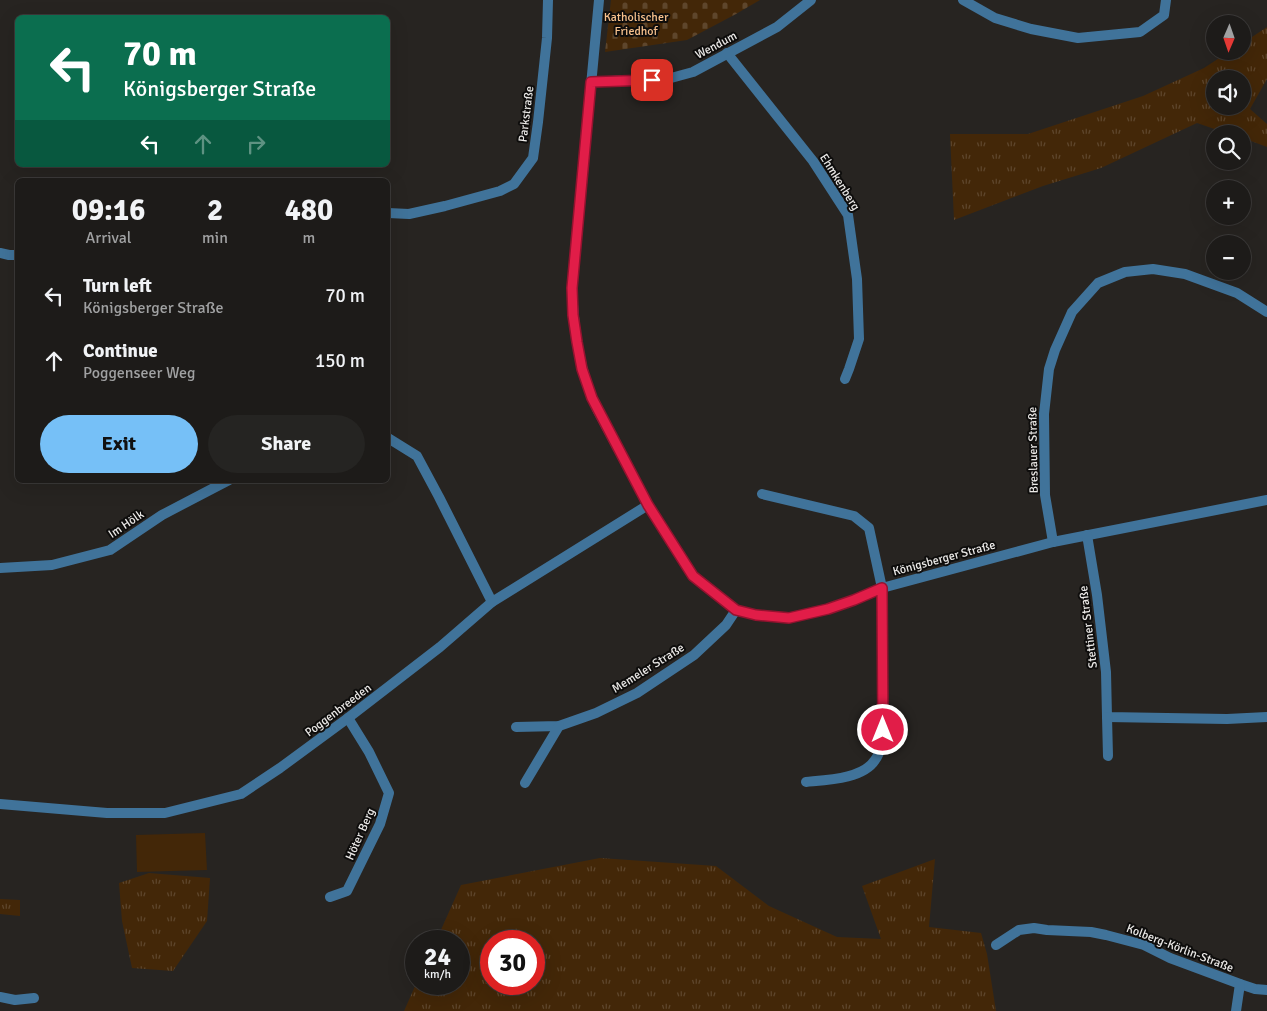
<!DOCTYPE html>
<html lang="en">
<head>
<meta charset="utf-8">
<style>
	body { margin:0; font-family:Signika,sans-serif; background:#252422; color:#f1f3f6; height:100vh; display:flex; flex-direction:column; font-size:19px; white-space:nowrap }
	* { box-sizing:border-box; margin:0 }
	p { font-size:16px; color:#a0a1a2 }
	.icon { flex:none; width:28px; height:28px; fill:none; stroke:currentColor; stroke-width:2; stroke-linecap:round; stroke-linejoin:round }
	.map { position:relative; flex:1; overflow:hidden }
	.details { position:absolute; left:15px; top:178px; width:375px; height:305px; display:flex; flex-direction:column; background:#1d1b19; border-radius:8px; box-shadow:0 5px 20px #0002,0 0 0 1px #3b3938 }
	.details>* { flex:none }
	.hud { position:absolute; left:15px; top:15px; width:375px; height:152px; border-radius:8px; box-shadow:0 5px 20px #0002,0 0 0 1px #3b3938; background:#0b6e4f; color:#fff; overflow:hidden }
	.needle { width:32px; rotate:182deg }
	.fabs { position:absolute; left:1206px; top:15px; display:grid; gap:10px }
	.fabs a { display:grid; place-items:center; width:45px; height:45px; border-radius:50%; background:#1d1b19; box-shadow:0 5px 20px #0002,0 0 0 1px #3b3938; font-size:25px }
	.speed { position:absolute; left:405px; top:930px; display:flex; gap:10px; font-size:25px; font-weight:700; text-align:center }
	.speed>* { display:grid; place-content:center; width:65px; height:65px; border-radius:50%; background:#1d1b19; box-shadow:0 5px 20px #0002,0 0 0 1px #3b3938; line-height:1 }
	.speed small { font-size:12px; font-weight:400 }
	.speed .limit { border:8px solid #d22; background:#fff; color:#111 }
	.pin { position:absolute; display:grid; place-items:center; width:42px; height:42px; color:#fff; margin:-21px; border-radius:10px; box-shadow:0 2px 8px #0006 }
	.me { position:absolute; width:55px; margin:-28px; rotate:0deg; stroke-linejoin:round; filter:drop-shadow(0 0 4px #0008) }
	.turn { display:flex; align-items:center; gap:18px; height:105px; padding:0 25px; font-size:22px }
	.turn .icon { width:65px; height:65px; stroke-width:2.5 }
	.turn b { display:block; font-size:35px; line-height:42px }
	.lanes { display:flex; align-items:center; height:48px; padding:0 25px; background:#0003; justify-content:center; gap:25px; direction:ltr }
	.lanes .off { opacity:.35 }
	.eta { display:flex; justify-content:space-evenly; align-items:center; height:85px; text-align:center }
	.eta b { font-size:30px; font-weight:700; line-height:35px }
	.cta { display:flex; gap:10px; margin-top:auto; padding:10px 25px }
	.cta a { flex:1; height:58px; border-radius:30px; background:#76c0f7; color:#111; font-size:20px; font-weight:700; line-height:58px; text-align:center }
	.cta a+a { background:#252422; color:#f1f3f6 }
	ul { padding:0; list-style:none }
	li { display:flex; align-items:center; gap:15px; height:65px; padding:0 25px }
	li div { flex:1 }
	li b { display:block; font-size:19px }
	li em { font-style:normal }
	.map>svg:first-child { display:block }
</style>
</head>
<body>
<div class="map">
<svg width="1267" height="1011" viewBox="0 0 1267 1011">
	<defs>
		<pattern id="grass-tufts" width="24" height="20" patternUnits="userSpaceOnUse" patternTransform="scale(1.25)"><rect width="24" height="20" fill="#432708"/><path d="M3 7l-1-3M5 7V3M7 7l1-3M15 17l-1-3M17 17v-4M19 17l1-3" fill="none" stroke="#5e462c"/></pattern>
		<pattern id="cemetery-stones" width="16" height="16" patternUnits="userSpaceOnUse" patternTransform="scale(1.25)"><rect width="16" height="16" fill="#432708"/><path d="M2 7V4a2 2 0 0 1 4 0v3zM10 15v-3a2 2 0 0 1 4 0v3z" fill="#5e462c"/></pattern>
	</defs>
	<rect width="100%" height="100%" fill="#272421"/>
	<g fill="url(#grass-tufts)" fill-rule="evenodd">
		<path d="M 1267,27 L 1267,79 L 1250,109 L 1267,124 L 1267,147 L 1243,138 L 1242,134 L 1229,134 L 1197,123 L 1101,168 L 1043,186 L 954,220 L 950,134 L 1028,134 L 1143,96 L 1204,68 L 1230,51 L 1242,51 L 1243,43 ZM 1215,79 L 1242,79 L 1242,106 L 1215,106 Z"/>
		<path d="M 600,858 L 716,866 L 769,906 L 837,937 L 881,939 L 862,886 L 935,859 L 929,927 L 981,933 L 987,954 L 996,1011 L 404,1011 L 416,984 L 459,984 L 459,941 L 436,941 L 461,885 ZM 534,941 L 534,984 L 491,984 L 491,941 Z"/>
		<polygon points="149,873 210,878 207,921 173,971 132,968 122,921 119,883"/>
		<polygon points="0,899 20,900 20,916 0,914"/>
	</g>
	<polygon fill="url(#cemetery-stones)" points="611,0 760,0 736,14 687,40 605,52"/>
	<polygon fill="#432708" points="205,833 207,870 137,872 136,835"/>
	<g fill="none" stroke-linecap="round" stroke-linejoin="round">
		<g stroke="#40739a" stroke-width="10">
			<path d="M 599,0 L 572,288 C 574,331 579,372 598,411 L 648,505 L 693,576 L 736,610 L 756,615 L 789,618 L 828,609 L 854,600 L 882,588 L 1053,542 L 1267,500"/>
			<polyline points="963,0 995,18 1031,29 1078,38 1140,32 1164,15 1166,0"/>
			<polyline points="727,53 813,161 848,215 857,279 859,339 849,369 845,379"/>
			<polyline points="591,82 671,78 693,72 777,27 811,0"/>
			<polyline points="388,213 409,214 445,206 500,191 514,184 533,158 538,122 547,38 548,0"/>
			<polyline points="0,253 9,255 18,255"/>
			<polyline points="388,438 417,456 439,497 492,602"/>
			<path d="M 762,494 L 854,516 L 869,528 L 882,588 L 883,730 C 882,741 881,752 875,760 C 863,779 826,780 806,782"/>
			<polyline points="1087,535 1097,595 1106,672 1107,717 1227,719 1267,717"/>
			<polyline points="1053,542 1045,495 1044,414 1049,369 1055,350 1072,312 1098,283 1125,272 1153,269 1185,274 1237,293 1267,312"/>
			<polyline points="0,568 52,565 110,550 162,515 229,480"/>
			<polyline points="1107,717 1108,756"/>
			<polyline points="516,727 559,726 596,713 637,693 694,655 726,625 736,610"/>
			<polyline points="525,783 559,726"/>
			<polyline points="0,804 107,813 165,813 241,794 280,768 348,718 440,647 492,602 648,505"/>
			<polyline points="330,897 347,891 380,824 389,793 369,752 348,718"/>
			<polyline points="996,945 1019,930 1034,928 1047,930 1091,932 1106,935 1144,945 1170,958 1240,984 1255,989 1267,990"/>
			<polyline points="0,997 15,1000 34,998"/>
			<polyline points="1236,1011 1240,984"/>
		</g>
	</g>
	<g fill="none" stroke-linecap="round" stroke-linejoin="round">
		<defs>
			<polyline id="route" points="652,80 591,82 572,288 573,315 577,342 582,369 592,398 648,505 693,576 736,610 756,615 789,618 828,609 854,600 882,588 883,730"/>
		</defs>
		<use href="#route" stroke="#92132f" stroke-width="12"/>
		<use href="#route" stroke="#e11d48" stroke-width="9"/>
	</g>
	<g text-anchor="middle" stroke-width="4" stroke-linejoin="round" paint-order="stroke">
		<g font-size="12" fill="#f7c18d" stroke="#0e0d0c">
			<text x="636" y="21">Katholischer<tspan x="636" dy="14">Friedhof</tspan></text>
		</g>
		<g font-size="12" fill="#eceae8" stroke="#0e0d0c">
			<text transform="translate(716 45) rotate(-28)" y="4">Wendum</text>
			<text transform="translate(526 114) rotate(-83)" y="4">Parkstraße</text>
			<text transform="translate(840 182) rotate(58)" y="4">Ehmkenberg</text>
			<text transform="translate(1033 450) rotate(-91)" y="4">Breslauer Straße</text>
			<text transform="translate(126 524) rotate(-34)" y="4">Im Hölk</text>
			<text transform="translate(944 558) rotate(-15)" y="4">Königsberger Straße</text>
			<text transform="translate(1088 627) rotate(-97)" y="4">Stettiner Straße</text>
			<text transform="translate(648 668) rotate(-32)" y="4">Memeler Straße</text>
			<text transform="translate(338 710) rotate(-37)" y="4">Poggenbreeden</text>
			<text transform="translate(360 834) rotate(-66)" y="4">Höter Berg</text>
			<text transform="translate(1180 948) rotate(21)" y="4">Kolberg-Körlin-Straße</text>
		</g>
	</g>
</svg>
<div class="fabs">
<a><svg class="needle" viewBox="-14 -14 28 28"><path d="M0-13l5 13h-10z" fill="#e53935"/><path d="M0 13l5-13h-10z" fill="#a0a1a2"/></svg></a>
<a><svg class="icon" aria-label="sound" viewBox="0 0 24 24"><path d="M4 9h4l5-4v14l-5-4H4zM17 9q2 3 0 6"/></svg></a>
<a><svg class="icon" aria-label="search" viewBox="0 0 24 24"><circle cx="10" cy="10" r="6"/><path d="M15 15l6 6"/></svg></a>
<a>+</a>
<a>−</a>
</div>
<div class="speed"><div>24<small>km/h</small></div><div class="limit">30</div></div>
<div class="pin" style="left:652px;top:80px;background:#d93025"><svg class="icon" aria-label="arrive" viewBox="0 0 24 24"><path d="M6 21V4h12l-3 4 3 4H6"/></svg></div>
<svg class="me" style="left:883px;top:730px" viewBox="-20 -20 40 40"><circle r="17" fill="#e11d48" stroke="#fff" stroke-width="3"/><path d="M0-11L8 9 0 5-8 9z" fill="#fff"/></svg>
<div class="hud">
<div class="turn"><svg class="icon" aria-label="left" viewBox="0 0 24 24"><path d="M17 20v-9H6M10 6l-5 5 5 5"/></svg><div><b>70 m</b>Königsberger Straße</div></div>
<div class="lanes"><svg class="icon" aria-label="left" viewBox="0 0 24 24"><path d="M17 20v-9H6M10 6l-5 5 5 5"/></svg><svg class="icon off" aria-label="ahead" viewBox="0 0 24 24"><path d="M12 20V5M6 11l6-6 6 6"/></svg><svg class="icon off" aria-label="right" viewBox="0 0 24 24"><path d="M7 20v-9h11M14 6l5 5-5 5"/></svg></div>
</div>
<section class="details">
<div class="eta">
<div><b>09:16</b><p>Arrival</p></div>
<div><b>2</b><p>min</p></div>
<div><b>480</b><p>m</p></div>
</div>
<ul>
<li><svg class="icon" aria-label="left" viewBox="0 0 24 24"><path d="M17 20v-9H6M10 6l-5 5 5 5"/></svg><div><b>Turn left</b><p>Königsberger Straße</p></div><em>70 m</em></li>
<li><svg class="icon" aria-label="ahead" viewBox="0 0 24 24"><path d="M12 20V5M6 11l6-6 6 6"/></svg><div><b>Continue</b><p>Poggenseer Weg</p></div><em>150 m</em></li>
</ul>
<div class="cta"><a>Exit</a><a>Share</a></div>
</section>
</div>
</body>
</html>
